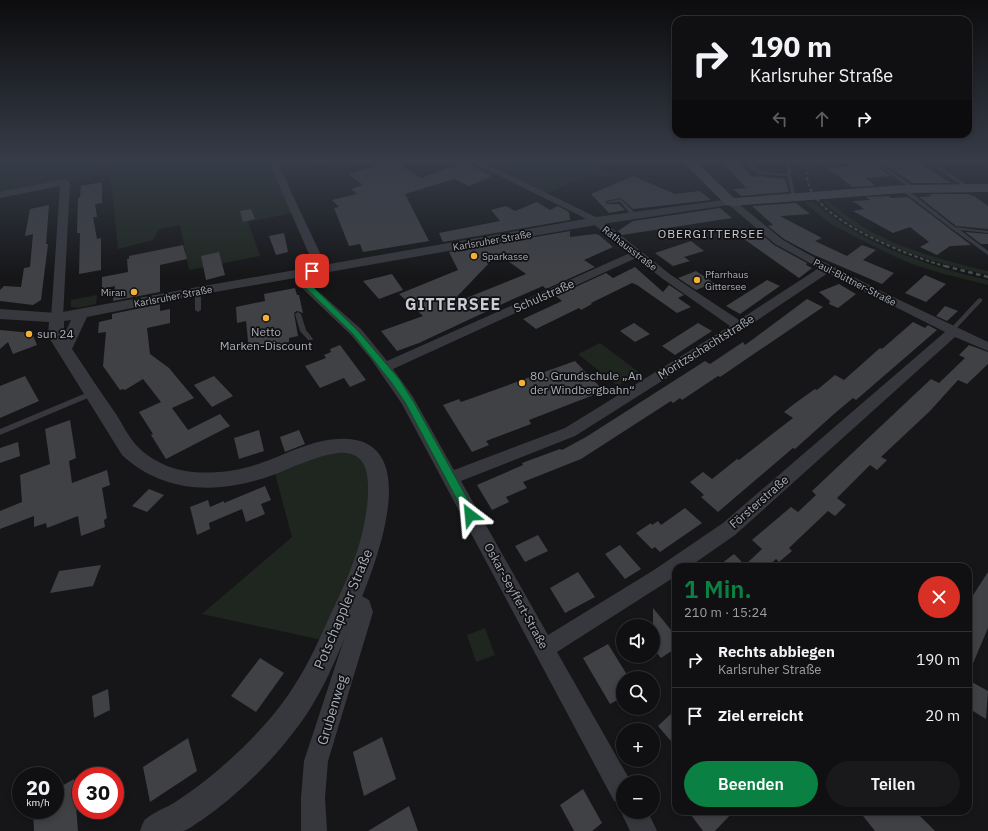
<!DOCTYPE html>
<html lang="de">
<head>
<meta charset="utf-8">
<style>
	body { margin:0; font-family:"IBM Plex Sans",sans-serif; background:#19191b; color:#f1f3f6; height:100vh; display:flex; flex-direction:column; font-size:15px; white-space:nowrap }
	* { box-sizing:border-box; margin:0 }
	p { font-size:13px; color:#9c9d9f }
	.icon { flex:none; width:22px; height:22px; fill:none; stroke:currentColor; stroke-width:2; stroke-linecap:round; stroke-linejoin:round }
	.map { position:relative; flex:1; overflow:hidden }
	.drawer { position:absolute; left:672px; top:563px; width:300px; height:252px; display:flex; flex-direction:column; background:#101012; border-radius:12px; box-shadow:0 2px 6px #0003,0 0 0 1px #303032 }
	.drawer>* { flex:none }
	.top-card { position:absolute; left:672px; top:16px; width:300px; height:122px; border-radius:12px; box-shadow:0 2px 6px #0003,0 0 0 1px #303032; background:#101012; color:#f1f3f6; overflow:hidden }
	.buttons { position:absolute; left:616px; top:619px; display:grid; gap:8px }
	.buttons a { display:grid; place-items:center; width:44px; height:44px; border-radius:50%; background:#101012; box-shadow:0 2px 6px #0003,0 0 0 1px #303032; font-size:20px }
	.speed { position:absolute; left:12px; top:767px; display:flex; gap:8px; font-size:20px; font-weight:700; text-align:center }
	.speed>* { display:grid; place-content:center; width:52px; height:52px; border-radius:50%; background:#101012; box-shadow:0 2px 6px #0003,0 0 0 1px #303032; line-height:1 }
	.speed small { font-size:10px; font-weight:400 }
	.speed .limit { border:6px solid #d22; background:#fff; color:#111 }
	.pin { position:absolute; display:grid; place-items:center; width:34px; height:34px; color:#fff; margin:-17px; border-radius:8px; box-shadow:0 2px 6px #0006 }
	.me { position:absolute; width:44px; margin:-22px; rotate:331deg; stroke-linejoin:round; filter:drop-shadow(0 0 3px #0008) }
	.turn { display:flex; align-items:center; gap:14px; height:84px; padding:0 12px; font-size:18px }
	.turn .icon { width:52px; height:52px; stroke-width:2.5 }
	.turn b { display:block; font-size:28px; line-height:34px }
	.lanes { display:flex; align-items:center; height:38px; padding:0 12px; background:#0003; justify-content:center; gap:20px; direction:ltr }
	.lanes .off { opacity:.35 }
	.round { display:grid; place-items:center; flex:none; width:42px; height:42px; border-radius:21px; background:#19191b }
	.head { display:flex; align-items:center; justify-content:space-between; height:68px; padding:0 12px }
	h1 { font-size:24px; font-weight:600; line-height:30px; color:#0b8043 }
	.primary-button { display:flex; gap:8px; margin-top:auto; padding:8px 12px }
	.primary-button a { flex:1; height:46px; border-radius:24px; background:#0b8043; color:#fff; font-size:16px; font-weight:600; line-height:46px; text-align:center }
	.primary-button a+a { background:#19191b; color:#f1f3f6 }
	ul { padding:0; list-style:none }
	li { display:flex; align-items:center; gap:12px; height:56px; padding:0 12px; border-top:1px solid #303032 }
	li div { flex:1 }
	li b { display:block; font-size:15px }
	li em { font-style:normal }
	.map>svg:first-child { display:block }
</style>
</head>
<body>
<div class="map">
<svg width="988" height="831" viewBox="0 0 988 831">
	<rect width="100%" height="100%" fill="#161618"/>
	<g fill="#1e261f">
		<polygon points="0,160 377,160 337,172 325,163 287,173 288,176 286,178 289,184 285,186 296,212 248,222 260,256 189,270 180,225 159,229 153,240 118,249 110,172 0,194"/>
		<polygon points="509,160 582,160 618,176 587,176 545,194 490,167"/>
		<path d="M 824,201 L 827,201 C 836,207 845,215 854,221 C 894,248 942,260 988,271 L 988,275 C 936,263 860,243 824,201 Z"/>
		<path d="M 804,202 L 813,202 C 862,244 926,266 988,280 L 988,285 L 944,274 L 912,264 L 889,254 L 832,225 Z"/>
		<polygon points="97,295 96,304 78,308 71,307 71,300"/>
		<polygon points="600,343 640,373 618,386 578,354"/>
		<polygon points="356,448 379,486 331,642 202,614 292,537 273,466"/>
		<polygon points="485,628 495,655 476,662 467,635"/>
	</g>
	<g fill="#404145" fill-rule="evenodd">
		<polygon points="393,160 421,178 464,162 492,176 469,186 454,179 405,194 429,241 363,252 360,244 349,246 334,208 339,207 332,200 357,194 351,189 363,185 349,174"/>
		<polygon points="721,160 736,160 752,177 761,176 785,179 789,192 741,196 733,189 746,188"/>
		<polygon points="842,160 869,160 890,176 865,178 876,186 853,187 827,168 850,166"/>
		<polygon points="878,160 915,160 951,183 913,183"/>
		<polygon points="633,176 675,194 700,191 711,200 633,209 621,198 606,201 605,202 608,204 619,204 625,210 609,213 591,194"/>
		<polygon points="102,182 102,203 95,204 97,217 93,217 97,239 101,238 101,270 79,274 80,233 77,233 78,198 80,197 81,186"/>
		<polygon points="929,194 968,194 974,196 988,206 988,229 956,226 919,197 932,196"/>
		<polygon points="888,196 891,198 908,197 971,245 950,246 937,255 920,247 929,242 910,227 893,233 853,211 864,209 853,201 870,200 866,197"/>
		<polygon points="537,202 550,210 558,206 569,212 570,220 443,242 439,233 500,221 491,210 506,206 515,211"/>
		<polygon points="796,203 810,214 780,216 822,238 815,241 847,256 862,245 876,250 863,260 894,273 882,284 812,254 784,239 768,226 773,225 752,206"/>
		<polygon points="49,205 46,244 48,244 41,300 33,305 0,301 0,290 4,286 21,287 24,268 30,267 33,234 25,236 30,209"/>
		<polygon points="720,208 732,218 622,235 618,231 633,221"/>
		<polygon points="251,209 255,219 243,222 240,211"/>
		<polygon points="754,228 774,245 807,263 806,265 812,268 799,278 734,232"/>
		<path d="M 570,231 L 570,237 L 595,234 L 599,235 L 613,247 L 584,260 L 595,267 L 546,289 L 543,286 L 511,300 L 419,343 L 397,351 L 381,331 L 423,316 L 399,294 L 458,270 L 449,252 ZM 504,258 L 526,274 L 449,305 L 492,260 Z"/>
		<polygon points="965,232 988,234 988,244 981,244"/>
		<polygon points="284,233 288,252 276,255 269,236"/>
		<polygon points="691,241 704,251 684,257 690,261 673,266 655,253"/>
		<polygon points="183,245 187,259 160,265 160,292 113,301 115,286 102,289 102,277 128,272 127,259 129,259 129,256"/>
		<polygon points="219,252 225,275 206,280 201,256"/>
		<polygon points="635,267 663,292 669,285 684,295 678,298 691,307 677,313 637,285 632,283 591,303 592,304 581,310 579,308 536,329 523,319 562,301 556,296 606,273 613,278"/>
		<polygon points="696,271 714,283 696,290 678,278"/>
		<polygon points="392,274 403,290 379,299 363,281"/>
		<polygon points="925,275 946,284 926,302 905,293"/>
		<polygon points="767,280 780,286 740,314 726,306"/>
		<polygon points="839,284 856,294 838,308 829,304 830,301 819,292"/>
		<polygon points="295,288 297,295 299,295 303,313 297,311 294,313 298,336 289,338 289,342 249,351 246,321 237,323 236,307 265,301 264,294"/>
		<polygon points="807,299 823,307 720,377 718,376 682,400 680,398 673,403 671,401 581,459 523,482 527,488 506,497 509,502 492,510 477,485 523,465 522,463 560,449 562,450 586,437 705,361 710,364 743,342 745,345"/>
		<polygon points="160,304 160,311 170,309 170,323 147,328 150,354 169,368 194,398 172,408 188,430 220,414 230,426 166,459 151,435 153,434 139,412 161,402 143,379 125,390 123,389 120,390 103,366 106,332 98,333 99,322 112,319 112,314"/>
		<polygon points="945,306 958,311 947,321 936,316"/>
		<polygon points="913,322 925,328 928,325 937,330 856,400 853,398 834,414 795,449 793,448 718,512 701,497 704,495 690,482 703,472 712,479 737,459 739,460 793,418 784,412 794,404 815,389 817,390 835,375 844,380 880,348 882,349"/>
		<polygon points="634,323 650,334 635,342 620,331"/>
		<polygon points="698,323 712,331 675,355 662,346"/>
		<polygon points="0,330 32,333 37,345 13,354 8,342 0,349"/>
		<polygon points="340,345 366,380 350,387 344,378 320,388 305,366 326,358 324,355 331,352 330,349"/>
		<polygon points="969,345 988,352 988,364 967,384 958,380 930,411 881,457 887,460 877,470 870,465 837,498 846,505 835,516 828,511 789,548 792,551 779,562 776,559 767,567 717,567 734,554 745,565 762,549 752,540 791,507 798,512 816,495 812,491 931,379 939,383 965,358 959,355"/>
		<polygon points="575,361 604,391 529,420 531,424 486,441 489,445 472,452 443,405 459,399 461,402"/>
		<polygon points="25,376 39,401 0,418 0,386"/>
		<polygon points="214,376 233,396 212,407 194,385"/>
		<polygon points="70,420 76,458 69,461 72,483 107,470 110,485 102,488 107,518 104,520 105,527 81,536 78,516 47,528 46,523 34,527 34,516 0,529 0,511 22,502 20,475 50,464 45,429"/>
		<polygon points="259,430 264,451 239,459 234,438"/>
		<polygon points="299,430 305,444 285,452 280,437"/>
		<polygon points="18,442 20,456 0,463 0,448"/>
		<polygon points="265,486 271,500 261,504 265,514 246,522 242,509 209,523 210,529 197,535 190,507 208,500 210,507 224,501 224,503"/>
		<polygon points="149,489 164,495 147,512 132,506"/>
		<polygon points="685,508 702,523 660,552 655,547 652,549 636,533 651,523 652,525 658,521 661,525"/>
		<polygon points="538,535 548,551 525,562 515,546"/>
		<polygon points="620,545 641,569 625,579 605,554"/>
		<polygon points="101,565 93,586 50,593 59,571"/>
		<polygon points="578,572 595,597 565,613 550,588"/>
		<polygon points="988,572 988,628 968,675 968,603"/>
		<polygon points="653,608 676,636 676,648 661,658 653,648"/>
		<polygon points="608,644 629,678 623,678 623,697 610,704 583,658"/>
		<polygon points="260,658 284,673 256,712 231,696"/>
		<polygon points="968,680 988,691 986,719 968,708"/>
		<polygon points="108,689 110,710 94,718 92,696"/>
		<polygon points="676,709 676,747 658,726"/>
		<polygon points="382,737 396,779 364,796 353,752"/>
		<polygon points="188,738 197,771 150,802 143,767"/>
		<polygon points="74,779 78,831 34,831 33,810 55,810 55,790"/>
		<polygon points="583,789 602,823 592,831 574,831 560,805"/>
		<polygon points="409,806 418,831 368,831"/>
		<polygon points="688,811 734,811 715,831 703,831"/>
		<polygon points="859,811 915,811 935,831 875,831"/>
	</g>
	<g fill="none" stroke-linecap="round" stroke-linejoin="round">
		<g fill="#37383d" fill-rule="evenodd">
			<polygon points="612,160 618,160 624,163 629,160 635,160 624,165"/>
			<polygon points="742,160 747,160 760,172 787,174 787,162 785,160 790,160 791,162 791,175 796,198 792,197 787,176 758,174"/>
			<polygon points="870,160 875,160 917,189 913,190"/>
			<polygon points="924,160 929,160 972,188 968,189"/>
			<polygon points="901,188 905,188 955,227 988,231 988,233 960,230 988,251 988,255 952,229 901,190"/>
			<polygon points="621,199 637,215 637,217 633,217 620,202 608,203 606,202"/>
			<polygon points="198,289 201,291 201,310 198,312 195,310 195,291"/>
			<polygon points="980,298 982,299 982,301 954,331 950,331 949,330 950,329 978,299"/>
			<polygon points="298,312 301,314 306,330 313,339 312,340 308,340 300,331 295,314"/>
			<polygon points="91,391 93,391 96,393 95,395 0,435 0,429"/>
		</g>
		<g fill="#37383d" fill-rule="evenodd">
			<polygon points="268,160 276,160 328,270 326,272 318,272 316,270"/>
			<path d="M 467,160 L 479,160 L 600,219 L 671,275 L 739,320 L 819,268 L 775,244 L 728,204 L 726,202 L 728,200 L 734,200 L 783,240 L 806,253 L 891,296 L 988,342 L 988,351 L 955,337 L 735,535 L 689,567 L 676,567 L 676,576 L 557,652 L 631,782 L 623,782 L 623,804 L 614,801 L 402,404 L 371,359 L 351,335 L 302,288 L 295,273 L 297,271 L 305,271 L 311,285 L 361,329 L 387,361 L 630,253 L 592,223 L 581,216 ZM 636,258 L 663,279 L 730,326 L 565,428 L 454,470 L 413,397 L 393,369 ZM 828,273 L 945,332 L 723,523 L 654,570 L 548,635 L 461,481 L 575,436 L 744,329 Z"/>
			<polygon points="65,179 70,182 63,318 61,321 53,321 51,318 60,186 0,198 0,192"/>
			<polygon points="348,593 358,594 369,600 373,612 328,761 325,798 327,831 301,831 301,798 304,761 353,612 341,609 338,602 341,595"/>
			<polygon points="623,808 623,812 648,812 657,831 630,831 621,812"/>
		</g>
		<path fill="#37383d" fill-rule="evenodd" d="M 731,199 L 735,200 L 737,202 L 735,204 L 596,225 L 198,295 L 87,317 L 72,349 C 87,371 101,393 116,414 C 123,425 129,438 138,447 C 146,455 156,461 167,466 C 195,477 233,473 261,463 C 289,453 319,436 349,439 C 429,446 367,587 350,625 C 339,652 328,679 313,704 C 305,718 295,730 285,743 C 261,772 233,798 202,820 C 196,823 189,830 183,831 C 173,831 151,831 140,831 C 141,828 142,824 144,821 C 148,815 167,807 174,803 C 189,793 204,782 217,771 C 246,746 274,718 294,686 C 310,662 321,635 333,609 C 351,572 366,535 368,494 C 369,471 365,451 338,453 C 315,456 294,467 273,475 C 221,494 165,495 122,455 L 48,336 L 49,322 L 0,319 L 0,309 L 57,313 L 198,287 L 596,217 ZM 71,320 L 64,335 L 64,321 Z"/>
		<polygon fill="#45474d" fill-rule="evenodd" points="681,160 694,160 734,198 903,185 988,184 988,192 903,193 731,206 726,205"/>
		<path stroke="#4a4c52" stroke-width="2" stroke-dasharray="3.5 2.5" stroke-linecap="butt" d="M 811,160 C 782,211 914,258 948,267"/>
		<polyline stroke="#4a4c52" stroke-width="2.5" stroke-dasharray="4.5 3.5" stroke-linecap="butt" points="945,266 988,277"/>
	</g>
	<linearGradient id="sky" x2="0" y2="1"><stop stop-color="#0c0c0d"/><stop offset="0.58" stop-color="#363c48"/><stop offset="1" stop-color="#363c48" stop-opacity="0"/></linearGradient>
	<rect width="988" height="277" fill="url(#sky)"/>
	<polygon fill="#0b8043" stroke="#07532c" points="312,269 315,271 314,273 305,275 308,282 358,331 399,379 413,401 474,511 476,515 474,518 470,519 467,518 405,402 392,383 353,334 301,283 298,273 299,272"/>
	<g fill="#f2b134" stroke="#111113" stroke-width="1.5">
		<circle cx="474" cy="256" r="4"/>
		<circle cx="697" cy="280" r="4"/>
		<circle cx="134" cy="292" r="4"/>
		<circle cx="266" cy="318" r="4"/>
		<circle cx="29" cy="334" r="4"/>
		<circle cx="522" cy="383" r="4"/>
	</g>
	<g text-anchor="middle" stroke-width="3.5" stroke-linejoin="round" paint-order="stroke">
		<g font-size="10" fill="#a8adb8" stroke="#111113">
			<text transform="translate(492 240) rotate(-10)" y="4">Karlsruher Straße</text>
			<text transform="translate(630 248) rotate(38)" y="4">Rathausstraße</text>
			<text transform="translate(855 282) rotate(27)" y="4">Paul-Büttner-Straße</text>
			<text transform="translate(173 296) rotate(-11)" y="4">Karlsruher Straße</text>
		</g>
		<g font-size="10" fill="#a8adb8" stroke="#111113" text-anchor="start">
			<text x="482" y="260">Sparkasse</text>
			<text x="705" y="278">Pfarrhaus<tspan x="705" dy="12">Gittersee</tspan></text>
			<text x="126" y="296" text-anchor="end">Miran</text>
		</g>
		<g font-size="12" letter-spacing="1" fill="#c9ccd4" stroke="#111113">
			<text x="711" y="238">OBERGITTERSEE</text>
		</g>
		<g font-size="12" fill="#a8adb8" stroke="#111113">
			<text transform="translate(544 296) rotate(-24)" y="4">Schulstraße</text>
			<text transform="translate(706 347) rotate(-32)" y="4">Moritzschachtstraße</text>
			<text transform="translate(759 502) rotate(-41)" y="4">Försterstraße</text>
			<text transform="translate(516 596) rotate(61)" y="4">Oskar-Seyffert-Straße</text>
		</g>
		<g font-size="12" fill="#a8adb8" stroke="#111113" text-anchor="start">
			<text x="266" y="336" text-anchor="middle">Netto<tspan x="266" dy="14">Marken-Discount</tspan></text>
			<text x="37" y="338">sun 24</text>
			<text x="530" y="380">80. Grundschule „An<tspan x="530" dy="14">der Windbergbahn“</tspan></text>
		</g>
		<g font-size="14" fill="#a8adb8" stroke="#111113">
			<text transform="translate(343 609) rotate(-67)" y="5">Potschappler Straße</text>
			<text transform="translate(332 710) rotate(-73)" y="5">Grubenweg</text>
		</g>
		<g font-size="16" font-weight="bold" letter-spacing="1" fill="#c9ccd4" stroke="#111113">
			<text x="453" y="310">GITTERSEE</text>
		</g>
	</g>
</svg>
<div class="buttons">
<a><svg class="icon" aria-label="sound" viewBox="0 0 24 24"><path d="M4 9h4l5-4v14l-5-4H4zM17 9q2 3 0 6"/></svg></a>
<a><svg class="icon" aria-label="search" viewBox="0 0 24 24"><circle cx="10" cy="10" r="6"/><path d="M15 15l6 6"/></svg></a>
<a>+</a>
<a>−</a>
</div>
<div class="speed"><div>20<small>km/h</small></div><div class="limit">30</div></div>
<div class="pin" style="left:312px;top:271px;background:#d93025"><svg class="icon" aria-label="arrive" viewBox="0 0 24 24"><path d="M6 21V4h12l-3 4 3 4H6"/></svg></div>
<svg class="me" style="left:470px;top:515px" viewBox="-20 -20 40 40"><path d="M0-17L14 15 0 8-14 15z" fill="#0b8043" stroke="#fff" stroke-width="4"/></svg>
<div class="top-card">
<div class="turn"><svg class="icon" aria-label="right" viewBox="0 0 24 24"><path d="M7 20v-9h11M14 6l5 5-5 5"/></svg><div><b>190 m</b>Karlsruher Straße</div></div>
<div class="lanes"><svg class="icon off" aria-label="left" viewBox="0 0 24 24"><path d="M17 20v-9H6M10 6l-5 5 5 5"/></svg><svg class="icon off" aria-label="ahead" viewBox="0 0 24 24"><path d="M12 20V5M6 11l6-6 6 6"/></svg><svg class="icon" aria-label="right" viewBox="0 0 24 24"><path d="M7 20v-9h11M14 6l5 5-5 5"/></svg></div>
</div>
<section class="drawer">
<div class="head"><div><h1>1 Min.</h1><p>210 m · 15:24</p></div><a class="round" style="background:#d93025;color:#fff"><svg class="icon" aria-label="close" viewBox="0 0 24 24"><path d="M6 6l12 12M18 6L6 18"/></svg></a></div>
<ul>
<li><svg class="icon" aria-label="right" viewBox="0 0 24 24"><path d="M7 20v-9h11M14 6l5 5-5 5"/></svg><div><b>Rechts abbiegen</b><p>Karlsruher Straße</p></div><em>190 m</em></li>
<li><svg class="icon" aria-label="arrive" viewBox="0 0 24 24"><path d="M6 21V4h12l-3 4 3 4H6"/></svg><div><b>Ziel erreicht</b></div><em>20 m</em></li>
</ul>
<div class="primary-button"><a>Beenden</a><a>Teilen</a></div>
</section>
</div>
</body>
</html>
